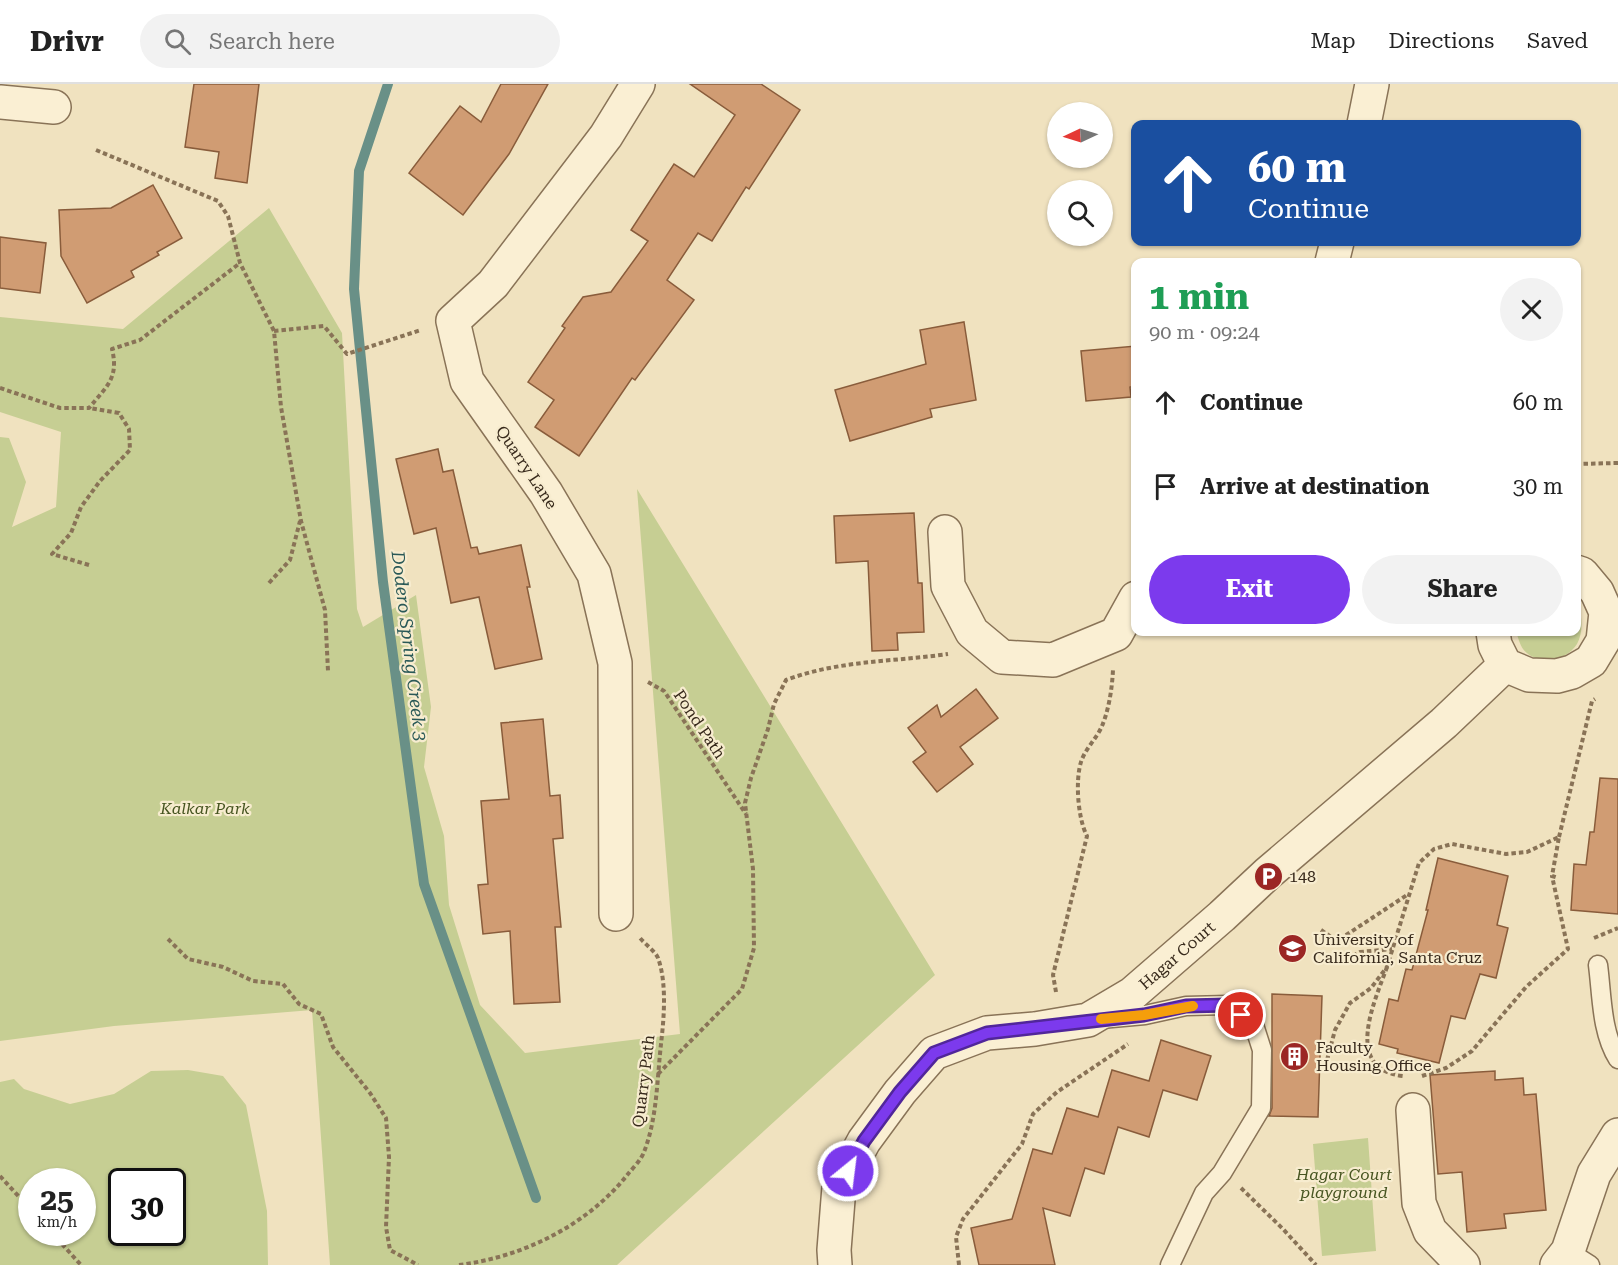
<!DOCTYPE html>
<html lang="en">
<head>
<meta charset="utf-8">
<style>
	body { margin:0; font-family:"Roboto Serif",serif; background:#f2f2f2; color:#222; height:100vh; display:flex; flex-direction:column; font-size:22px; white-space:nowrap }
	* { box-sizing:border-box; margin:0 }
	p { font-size:20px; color:#767676 }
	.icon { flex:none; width:33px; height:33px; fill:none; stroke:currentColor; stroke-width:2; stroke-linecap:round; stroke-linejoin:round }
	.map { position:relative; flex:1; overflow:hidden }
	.details { position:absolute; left:1131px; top:174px; width:450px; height:378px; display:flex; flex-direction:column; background:#fff; border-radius:12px; box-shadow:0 2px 4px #0004 }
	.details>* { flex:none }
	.banner { position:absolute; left:1131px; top:36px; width:450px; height:126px; border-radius:12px; box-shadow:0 2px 4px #0004; background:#1a4fa0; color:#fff; overflow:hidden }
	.needle { width:39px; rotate:266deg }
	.fabs { position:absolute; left:1047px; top:18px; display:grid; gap:12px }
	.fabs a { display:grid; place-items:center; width:66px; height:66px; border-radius:50%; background:#fff; box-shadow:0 2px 4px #0004; font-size:30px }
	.speed { position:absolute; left:18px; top:1084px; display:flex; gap:12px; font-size:30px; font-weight:700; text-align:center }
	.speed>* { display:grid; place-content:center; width:78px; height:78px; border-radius:50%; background:#fff; box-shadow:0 2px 4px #0004; line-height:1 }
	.speed small { font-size:15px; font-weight:400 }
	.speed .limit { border:3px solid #111; border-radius:9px; background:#fff; color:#111 }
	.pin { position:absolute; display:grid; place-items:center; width:51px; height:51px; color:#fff; margin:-26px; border:3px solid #fff; border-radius:50%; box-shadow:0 2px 6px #0007 }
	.me { position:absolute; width:66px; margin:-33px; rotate:29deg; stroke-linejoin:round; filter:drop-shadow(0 0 4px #0008) }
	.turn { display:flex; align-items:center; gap:21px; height:126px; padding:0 18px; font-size:27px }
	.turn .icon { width:78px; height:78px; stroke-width:2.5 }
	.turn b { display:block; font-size:42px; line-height:51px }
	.round { display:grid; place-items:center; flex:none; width:63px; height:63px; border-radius:32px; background:#f2f2f2 }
	.head { display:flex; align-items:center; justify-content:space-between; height:102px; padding:0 18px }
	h1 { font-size:36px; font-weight:700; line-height:45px; color:#1e9e55 }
	.primary-button { display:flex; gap:12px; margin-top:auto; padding:12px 18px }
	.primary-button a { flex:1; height:69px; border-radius:36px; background:#7c3aed; color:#fff; font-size:24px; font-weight:700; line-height:69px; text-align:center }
	.primary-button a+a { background:#f2f2f2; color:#222 }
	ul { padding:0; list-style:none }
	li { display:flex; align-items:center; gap:18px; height:84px; padding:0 18px }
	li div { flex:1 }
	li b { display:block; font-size:22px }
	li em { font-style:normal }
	header { display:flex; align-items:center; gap:36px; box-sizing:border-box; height:84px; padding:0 30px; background:#fff; border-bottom:2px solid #e0e0e0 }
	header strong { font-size:28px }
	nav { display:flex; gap:33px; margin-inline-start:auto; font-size:21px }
	.search { width:420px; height:54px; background:#f2f2f2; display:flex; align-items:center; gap:15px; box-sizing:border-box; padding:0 21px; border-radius:33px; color:#767676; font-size:22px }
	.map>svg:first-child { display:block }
</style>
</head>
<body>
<header>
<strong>Drivr</strong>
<div class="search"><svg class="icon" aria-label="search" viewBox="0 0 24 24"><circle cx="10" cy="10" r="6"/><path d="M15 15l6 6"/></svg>Search here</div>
<nav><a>Map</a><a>Directions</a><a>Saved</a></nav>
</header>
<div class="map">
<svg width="1618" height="1181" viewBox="0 0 1618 1181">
	<rect width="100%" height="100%" fill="#f0e2bf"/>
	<g fill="#c6ce93" fill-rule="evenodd">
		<polygon points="269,124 342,249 357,525 363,543 416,511 431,623 424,683 444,752 449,821 480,921 525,969 680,950 637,405 935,891 617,1181 330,1181 312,926 114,942 0,957 0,353 9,354 26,398 12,443 56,423 61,348 0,328 0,233 123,245"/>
		<path d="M 1577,518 C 1582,530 1584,547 1577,560 C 1566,578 1536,582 1523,565 C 1520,561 1518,553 1516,548 L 1576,548 Z"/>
		<path d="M 188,986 L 223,992 L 246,1021 L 267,1127 L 268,1181 L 0,1181 L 0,998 L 14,995 L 24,1005 L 70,1020 L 114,1010 L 151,987 ZM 32,1098 L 82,1098 L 82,1149 L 32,1149 ZM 122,1098 L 172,1098 L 172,1149 L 122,1149 Z"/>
		<polygon points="1368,1054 1376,1167 1322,1172 1313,1060"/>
	</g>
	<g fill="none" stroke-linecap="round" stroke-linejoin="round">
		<polyline stroke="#699087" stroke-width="10" points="388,0 359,87 354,205 383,498 424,800 536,1114"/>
	</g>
	<g fill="#d09c73" stroke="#895c3b" stroke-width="1.5">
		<polygon points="194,0 259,0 247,99 215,94 219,68 185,63"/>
		<polygon points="501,0 548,0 509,70 463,131 409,89 460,22 481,38"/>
		<polygon points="690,0 761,0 800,26 749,105 746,103 712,157 698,149 667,196 694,216 635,296 632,294 579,372 535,343 554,316 528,298 565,244 562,242 583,213 611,208 648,157 631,146 674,80 694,93 735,31"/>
		<polygon points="153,101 182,154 157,168 159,171 131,187 134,193 87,219 61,172 59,126 111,124"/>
		<polygon points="0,153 46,159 40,209 0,204"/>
		<polygon points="964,238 976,316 930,325 932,333 850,357 835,306 926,280 920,246"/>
		<polygon points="1136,262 1136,302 1130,303 1131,313 1086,317 1081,267"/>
		<polygon points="438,365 443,388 453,386 471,464 477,463 479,470 521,461 530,503 527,503 542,575 495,585 479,513 451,519 436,444 414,450 396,375"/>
		<polygon points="914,429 918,499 922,499 924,548 897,549 898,566 872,567 868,477 836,479 834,432"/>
		<polygon points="976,605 998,634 960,663 973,680 937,708 913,678 926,668 908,644 937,621 941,633"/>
		<polygon points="543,635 550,712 560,711 563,754 553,755 561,843 555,843 560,918 514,920 510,847 483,850 478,801 488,800 481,717 509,715 501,639"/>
		<polygon points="1600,694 1618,695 1618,830 1571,826 1574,780 1586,781 1590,748 1594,748"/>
		<polygon points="1438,774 1508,792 1497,841 1508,844 1496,894 1480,890 1465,935 1451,932 1439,979 1397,969 1398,965 1379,960 1389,915 1398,917 1406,885 1412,886 1428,826 1426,826"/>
		<polygon points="1272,910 1322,912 1318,1033 1269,1032 1272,1024"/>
		<polygon points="1161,956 1211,972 1197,1016 1163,1006 1149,1053 1118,1043 1104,1090 1085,1084 1070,1132 1043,1124 1055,1181 979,1181 971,1144 1012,1135 1033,1065 1052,1070 1067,1024 1098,1033 1112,986 1149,997"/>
		<polygon points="1495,987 1495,996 1523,994 1524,1011 1536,1010 1546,1126 1504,1130 1506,1144 1467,1148 1462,1088 1438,1090 1430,991"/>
	</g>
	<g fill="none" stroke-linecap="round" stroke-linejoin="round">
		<defs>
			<g id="lane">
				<path d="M 1598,881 C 1602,911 1601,948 1618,975"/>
				<polyline points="1101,935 1145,931 1186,922 1228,921 1254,941 1262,966 1261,1024 1222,1089 1204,1109 1170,1181"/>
				<polyline points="1568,1167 1590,1181"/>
			</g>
			<g id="street">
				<polyline points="0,18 54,23"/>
				<polyline points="1364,40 1372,0"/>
				<polyline points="1332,178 1337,158"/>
				<polyline points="945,448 948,502 972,548 1002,573 1053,576 1116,550 1136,514"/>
				<polyline points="1493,548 1495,561 1505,581 1529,591 1557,592 1572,588 1591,577 1603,557 1606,528 1597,508 1582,490 1576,488"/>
				<polyline points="616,830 615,579 594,490 546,409 467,297 453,237 493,200 606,52 638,0"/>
				<polyline points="1413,1026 1419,1119 1430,1147 1463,1181"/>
				<path id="s1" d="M 835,1181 L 834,1166 L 839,1103 L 864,1057 L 900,1008 L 934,969 L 987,949 L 1035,945 L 1088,936 L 1132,910 L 1222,832 L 1268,789 L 1444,639 L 1505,581"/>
				<polyline points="1557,1181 1568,1167 1594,1090 1618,1051"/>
			</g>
		</defs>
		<use href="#lane" stroke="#897357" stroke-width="21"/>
		<use href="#street" stroke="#897357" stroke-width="36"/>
		<g stroke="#897357" stroke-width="4" stroke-dasharray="4.5 3" stroke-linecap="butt">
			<polyline points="96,66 218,117 228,132 240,179 274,247 281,323 301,437 325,526 328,587"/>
			<polyline points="274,247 324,242 347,270 421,246"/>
			<path d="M 0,304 L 60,324 L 89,324 C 107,302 119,294 112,265 L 140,256 L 240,179"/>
			<polyline points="1576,380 1618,379"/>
			<polyline points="89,481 52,470 71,449 81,423 100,397 130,366 129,345 119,329 90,324"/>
			<polyline points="269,499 290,476 300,437"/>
			<polyline points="648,598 664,607 746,730"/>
			<polyline points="1559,753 1592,617 1595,615"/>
			<polyline points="1321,846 1337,857 1407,811"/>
			<polyline points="1594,854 1618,844"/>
			<polyline points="168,855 188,875 223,883 253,897 283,900 299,920 321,930 333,963 370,1009 386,1034 389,1073 386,1143 390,1166 418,1181"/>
			<polyline points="1353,872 1360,868 1392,865"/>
			<path d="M 1387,883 C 1374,919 1343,985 1403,992"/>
			<path d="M 1056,908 L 1053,891 L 1087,752 C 1078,735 1075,697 1081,678 C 1085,665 1097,654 1102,642 C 1109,625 1112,605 1113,586"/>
			<polyline points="1327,976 1335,946 1350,919 1371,904 1387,883 1419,779 1434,765 1452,760 1506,770 1527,768 1559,753 1552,792 1558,794"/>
			<path d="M 658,990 L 742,905 L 754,864 L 753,785 L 745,719 L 751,694 L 768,645 L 774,620 L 786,596 C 840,576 892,578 948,570"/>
			<polyline points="1422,992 1446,984 1472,967 1526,903 1568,865 1552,792"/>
			<polyline points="0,1092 32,1127"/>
			<polyline points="1241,1104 1283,1145 1316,1181"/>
			<polyline points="52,1149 81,1181"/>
			<path d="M 459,1181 C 523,1173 588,1141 628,1090 C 633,1084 641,1076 644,1068 C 657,1035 657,996 661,960 C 664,934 667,899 658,874 C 655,867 645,860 640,854"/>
			<polyline points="959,1181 956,1153 963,1135 1022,1060 1033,1030 1057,1008 1128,960"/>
		</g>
		<use href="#lane" stroke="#faefd3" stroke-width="18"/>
		<use href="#street" stroke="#faefd3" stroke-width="33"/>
	</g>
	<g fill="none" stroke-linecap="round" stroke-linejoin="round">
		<defs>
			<polyline id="route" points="848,1087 864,1057 900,1008 934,969 987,949 1144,931 1186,922 1228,921 1241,931"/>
		</defs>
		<use href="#route" stroke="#51269a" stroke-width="15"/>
		<use href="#route" stroke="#7c3aed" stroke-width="10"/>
		<polyline stroke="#f59e0b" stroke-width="10" points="1101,935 1144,931 1193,922"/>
	</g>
	<defs>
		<symbol id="parking-disc" viewBox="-11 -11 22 22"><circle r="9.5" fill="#9b2624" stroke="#f7eccf"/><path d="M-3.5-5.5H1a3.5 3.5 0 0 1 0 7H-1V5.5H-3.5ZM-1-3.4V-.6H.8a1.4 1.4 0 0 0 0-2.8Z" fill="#fff"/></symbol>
		<symbol id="university-disc" viewBox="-11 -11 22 22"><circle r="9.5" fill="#9b2624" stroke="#f7eccf"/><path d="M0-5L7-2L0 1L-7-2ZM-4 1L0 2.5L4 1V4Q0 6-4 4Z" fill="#fff"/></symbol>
		<symbol id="building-disc" viewBox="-11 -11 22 22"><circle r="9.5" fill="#9b2624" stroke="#f7eccf"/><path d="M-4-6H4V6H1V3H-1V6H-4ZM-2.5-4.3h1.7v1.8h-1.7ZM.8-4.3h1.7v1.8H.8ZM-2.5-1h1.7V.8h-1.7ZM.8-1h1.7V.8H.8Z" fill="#fff"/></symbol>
	</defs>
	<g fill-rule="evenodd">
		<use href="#parking-disc" x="1252" y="776" width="33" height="33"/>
		<use href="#university-disc" x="1276" y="848" width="33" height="33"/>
		<use href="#building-disc" x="1278" y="956" width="33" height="33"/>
	</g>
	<g text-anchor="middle" stroke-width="4.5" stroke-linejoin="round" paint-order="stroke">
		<g font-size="16" fill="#382a1c" stroke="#f7eccf">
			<text transform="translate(527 383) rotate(56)" y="6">Quarry Lane</text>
			<text transform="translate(700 640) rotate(56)" y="6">Pond Path</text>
			<text dy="6" stroke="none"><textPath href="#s1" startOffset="512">Hagar Court</textPath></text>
			<text transform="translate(643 997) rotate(-83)" y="6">Quarry Path</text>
		</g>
		<g font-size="16" font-style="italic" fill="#475521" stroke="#f7eccf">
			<text x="205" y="730">Kalkar Park</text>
			<text x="1344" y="1096">Hagar Court<tspan x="1344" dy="18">playground</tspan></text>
		</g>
		<g font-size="16" fill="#382a1c" stroke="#f7eccf" text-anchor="start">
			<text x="1289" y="798">148</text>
			<text x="1313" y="861">University of<tspan x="1313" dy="18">California, Santa Cruz</tspan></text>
			<text x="1316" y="969">Faculty<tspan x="1316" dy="18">Housing Office</tspan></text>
		</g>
		<g font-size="18" font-style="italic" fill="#2a5957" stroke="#f7eccf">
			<text transform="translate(409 562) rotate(83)" y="6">Dodero Spring Creek 3</text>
		</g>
	</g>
</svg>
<div class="fabs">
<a><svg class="needle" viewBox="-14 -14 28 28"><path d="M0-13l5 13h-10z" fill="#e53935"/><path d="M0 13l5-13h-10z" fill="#767676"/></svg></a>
<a><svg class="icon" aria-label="search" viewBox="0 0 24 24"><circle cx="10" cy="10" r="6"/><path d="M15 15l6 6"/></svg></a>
</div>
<div class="speed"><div>25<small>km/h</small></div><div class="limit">30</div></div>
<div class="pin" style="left:1241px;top:931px;background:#d93025"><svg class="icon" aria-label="arrive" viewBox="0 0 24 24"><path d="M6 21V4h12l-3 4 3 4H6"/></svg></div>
<svg class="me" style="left:848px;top:1087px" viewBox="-20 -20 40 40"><circle r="17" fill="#7c3aed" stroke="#fff" stroke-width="3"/><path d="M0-11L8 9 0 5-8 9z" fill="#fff"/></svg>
<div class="banner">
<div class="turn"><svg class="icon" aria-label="ahead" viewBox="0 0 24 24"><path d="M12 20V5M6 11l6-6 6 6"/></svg><div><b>60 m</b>Continue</div></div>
</div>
<section class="details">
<div class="head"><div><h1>1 min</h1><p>90 m · 09:24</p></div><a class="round"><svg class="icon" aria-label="close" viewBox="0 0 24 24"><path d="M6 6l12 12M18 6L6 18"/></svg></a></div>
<ul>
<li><svg class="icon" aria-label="ahead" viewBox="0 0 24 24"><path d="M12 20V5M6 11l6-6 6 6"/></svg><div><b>Continue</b></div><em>60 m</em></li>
<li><svg class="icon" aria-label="arrive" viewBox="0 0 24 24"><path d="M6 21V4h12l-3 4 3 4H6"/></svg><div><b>Arrive at destination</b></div><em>30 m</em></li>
</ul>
<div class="primary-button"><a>Exit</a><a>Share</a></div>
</section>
</div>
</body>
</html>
